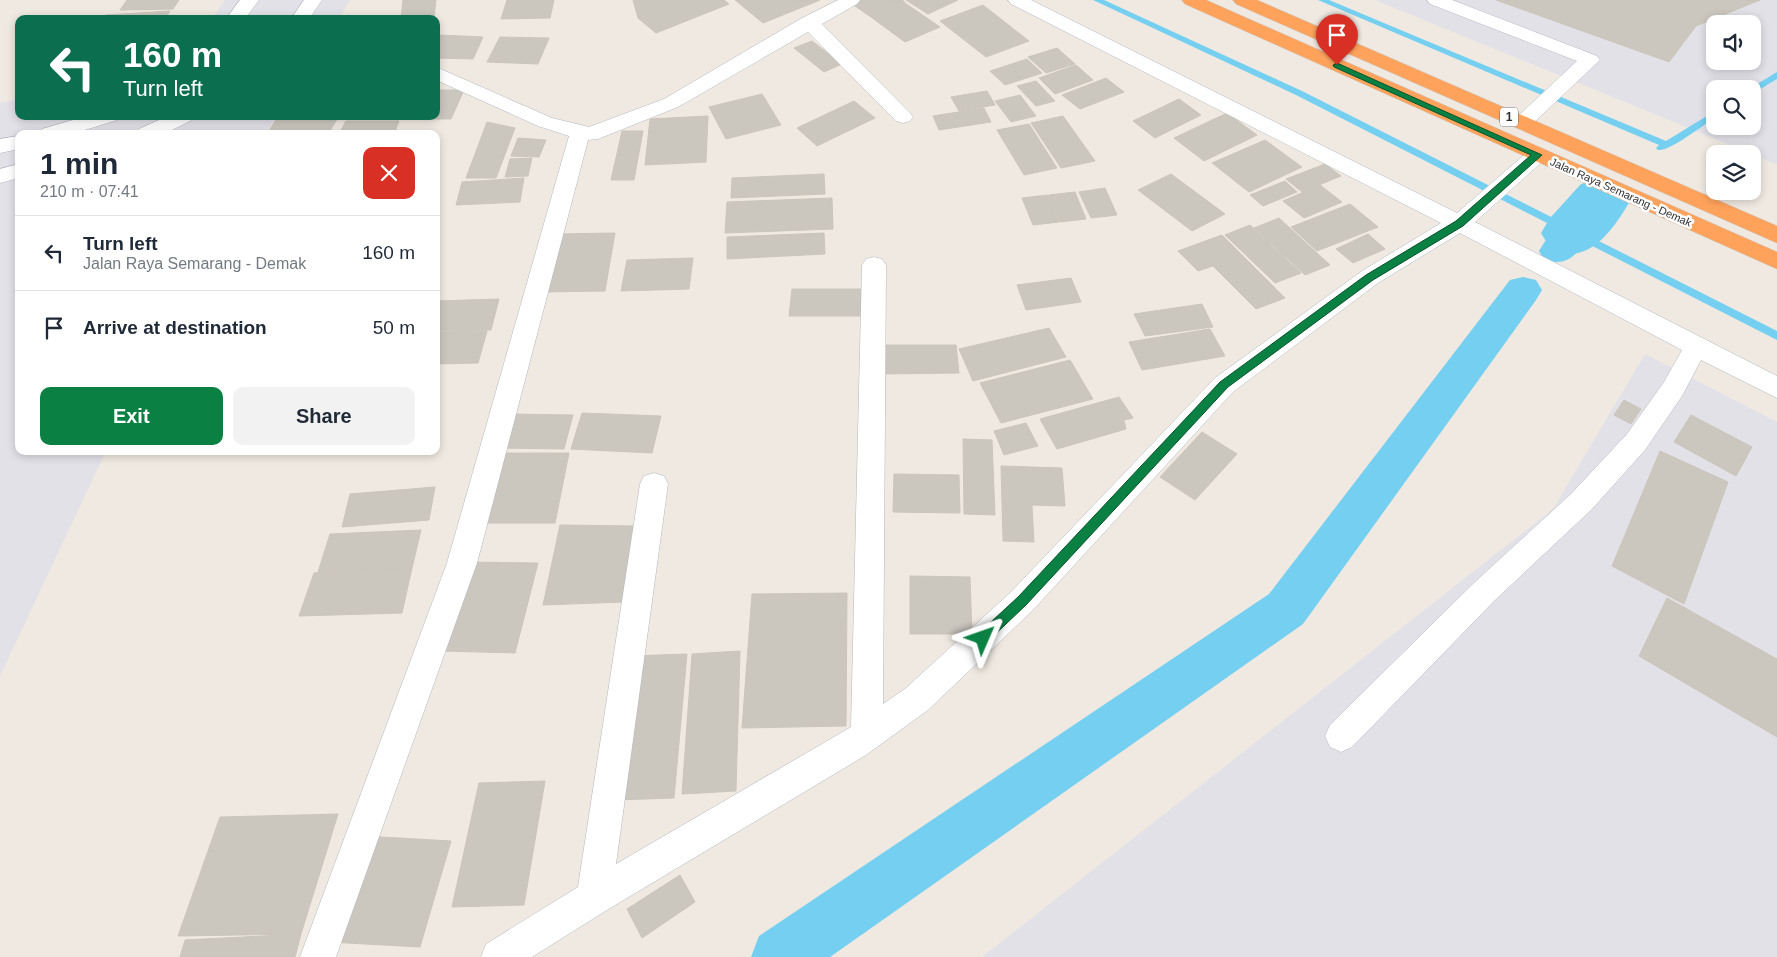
<!DOCTYPE html>
<html lang="en">
<head>
<meta charset="utf-8">
<style>
	body { margin:0; font-family:Helvetica,sans-serif; background:#f2f2f3; color:#1f2937; height:100vh; display:flex; flex-direction:column; font-size:19px; white-space:nowrap }
	* { box-sizing:border-box; margin:0 }
	p { font-size:16px; color:#747a83 }
	.icon { flex:none; width:28px; height:28px; fill:none; stroke:currentColor; stroke-width:2; stroke-linecap:round; stroke-linejoin:round }
	.map { position:relative; flex:1; overflow:hidden }
	.drawer { position:absolute; left:15px; top:130px; width:425px; height:325px; display:flex; flex-direction:column; background:#fff; border-radius:10px; box-shadow:0 2px 8px #0003 }
	.drawer>* { flex:none }
	.top-card { position:absolute; left:15px; top:15px; width:425px; height:105px; border-radius:10px; box-shadow:0 2px 8px #0003; background:#0b6e4f; color:#fff; overflow:hidden }
	.controls { position:absolute; left:1706px; top:15px; display:grid; gap:10px }
	.controls a { display:grid; place-items:center; width:55px; height:55px; border-radius:10px; background:#fff; box-shadow:0 2px 8px #0003; font-size:25px }
	.pin { position:absolute; display:grid; place-items:center; width:42px; height:42px; color:#fff; margin:-51px -21px; border-radius:50% 50% 50% 0; rotate:-45deg; box-shadow:0 0 5px #0007 }
	.pin .icon { rotate:45deg }
	.me { position:absolute; width:55px; margin:-28px; rotate:47deg; stroke-linejoin:round; filter:drop-shadow(0 0 4px #0008) }
	.turn { display:flex; align-items:center; gap:18px; height:105px; padding:0 25px; font-size:22px }
	.turn .icon { width:65px; height:65px; stroke-width:2.5 }
	.turn b { display:block; font-size:35px; line-height:42px }
	.round { display:grid; place-items:center; flex:none; width:52px; height:52px; border-radius:10px; background:#f2f2f3 }
	.head { display:flex; align-items:center; justify-content:space-between; height:85px; padding:0 25px }
	h1 { font-size:30px; font-weight:600; line-height:38px }
	.cta { display:flex; gap:10px; margin-top:auto; padding:10px 25px }
	.cta a { flex:1; height:58px; border-radius:10px; background:#0b8043; color:#fff; font-size:20px; font-weight:600; line-height:58px; text-align:center }
	.cta a+a { background:#f2f2f3; color:#1f2937 }
	ul { padding:0; list-style:none }
	li { display:flex; align-items:center; gap:15px; height:75px; padding:0 25px; border-top:1px solid #e0e1e3 }
	li div { flex:1 }
	li b { display:block; font-size:19px }
	li em { font-style:normal }
	.map>svg:first-child { display:block }
</style>
</head>
<body>
<div class="map">
<svg width="1777" height="957" viewBox="0 0 1777 957">
	<rect width="100%" height="100%" fill="#efe9e1"/>
	<g fill="#e3e1e8" fill-rule="evenodd">
		<polygon points="225,0 350,0 339,19 212,19"/>
		<path d="M 1375,0 L 1777,0 L 1777,165 L 1752,154 ZM 1715,24 L 1752,24 L 1752,61 L 1715,61 ZM 1715,89 L 1752,89 L 1752,126 L 1715,126 Z"/>
		<polygon points="19,99 19,116 278,116 265,134 19,134 19,451 106,451 0,676 0,103"/>
		<polygon points="1645,354 1777,422 1777,957 982,957 1553,509"/>
	</g>
	<g fill="none" stroke-linecap="round" stroke-linejoin="round">
		<g fill="#75cff0" fill-rule="evenodd">
			<polygon points="1093,0 1104,0 1302,91 1777,331 1777,340 1296,95"/>
			<path d="M 1318,0 L 1329,0 L 1666,141 L 1715,111 L 1715,118 C 1703,125 1669,152 1658,150 L 1656,148 L 1659,145 Z"/>
			<polygon points="1777,72 1777,79 1752,94 1752,89 1749,89"/>
		</g>
		<g fill="#75cff0" fill-rule="evenodd">
			<path d="M 1572,221 L 1585,224 L 1590,233 C 1577,254 1570,267 1544,260 L 1539,251 C 1548,236 1555,226 1572,221 Z"/>
			<polygon points="1523,277 1536,280 1542,290 1536,300 1303,624 830,957 751,957 759,936 1269,594 1510,280"/>
		</g>
		<path fill="#75cff0" fill-rule="evenodd" d="M 1602,178 L 1623,184 L 1632,198 C 1619,219 1601,251 1573,254 C 1566,254 1557,250 1550,248 L 1541,233 L 1550,218 L 1581,184 Z"/>
	</g>
	<g fill="#cbc7bf" stroke="#cbc5ba">
		<polygon points="127,0 179,0 173,9 120,10"/>
		<polygon points="403,0 436,0 434,18 401,19"/>
		<polygon points="507,0 554,0 550,18 501,19"/>
		<polygon points="633,0 724,0 729,4 656,33 638,18"/>
		<polygon points="735,0 820,0 763,23"/>
		<polygon points="861,0 902,0 905,2 871,17 852,4"/>
		<polygon points="906,0 958,0 928,14"/>
		<polygon points="1496,0 1760,0 1696,26 1669,62"/>
		<polygon points="905,3 940,27 905,42 871,17"/>
		<polygon points="983,5 1029,41 986,57 940,21"/>
		<polygon points="170,11 165,19 104,19 106,15"/>
		<polygon points="438,35 483,37 473,59 436,58 436,40"/>
		<polygon points="500,37 549,38 538,64 487,62"/>
		<polygon points="812,41 842,64 824,72 794,48"/>
		<polygon points="1057,48 1075,64 1046,73 1028,57"/>
		<polygon points="1027,59 1042,73 1005,85 990,71"/>
		<polygon points="1076,65 1093,80 1055,94 1039,78"/>
		<polygon points="1106,78 1124,92 1080,109 1062,95"/>
		<polygon points="1036,81 1055,101 1036,106 1017,86"/>
		<polygon points="436,90 464,90 451,119 411,119 412,116 436,116"/>
		<polygon points="987,91 995,105 959,111 951,97"/>
		<polygon points="762,94 781,125 726,139 709,107"/>
		<polygon points="1020,95 1036,116 1011,122 995,101"/>
		<polygon points="1179,99 1201,115 1155,138 1133,121"/>
		<polygon points="854,101 875,118 817,146 797,128"/>
		<polygon points="984,108 991,122 939,130 933,116"/>
		<polygon points="1227,113 1257,135 1204,161 1174,138"/>
		<polygon points="708,116 706,162 645,165 650,119"/>
		<polygon points="1063,116 1095,161 1061,168 1031,123"/>
		<polygon points="278,117 337,119 328,134 267,134"/>
		<polygon points="346,121 399,121 394,134 339,134"/>
		<polygon points="487,122 515,128 496,178 466,178"/>
		<polygon points="1029,124 1057,168 1024,175 997,130"/>
		<polygon points="622,131 643,131 634,180 611,180"/>
		<polygon points="518,138 546,140 539,157 511,156"/>
		<polygon points="1265,140 1302,167 1249,192 1212,163"/>
		<polygon points="532,158 528,176 505,177 510,159"/>
		<polygon points="1325,164 1341,176 1302,192 1286,179"/>
		<polygon points="824,174 825,194 731,198 732,178"/>
		<polygon points="1171,174 1225,214 1192,231 1138,190"/>
		<polygon points="524,178 520,202 456,205 462,182"/>
		<polygon points="1285,181 1297,192 1263,206 1250,195"/>
		<polygon points="1320,185 1342,202 1304,218 1283,201"/>
		<polygon points="1105,188 1117,215 1091,218 1079,192"/>
		<polygon points="1075,192 1086,219 1060,222 1049,195"/>
		<polygon points="1048,195 1059,222 1033,225 1022,198"/>
		<polygon points="832,198 833,229 725,233 727,202"/>
		<polygon points="1350,204 1378,227 1317,251 1291,227"/>
		<polygon points="1279,218 1330,265 1305,275 1254,228"/>
		<polygon points="1250,225 1301,273 1275,283 1225,235"/>
		<polygon points="615,233 605,291 542,292 556,234"/>
		<polygon points="824,233 825,254 727,259 727,237"/>
		<polygon points="1368,234 1385,249 1353,263 1336,249"/>
		<polygon points="1222,235 1285,298 1256,309 1213,266 1198,271 1178,251"/>
		<polygon points="693,258 689,289 621,291 627,260"/>
		<polygon points="1071,278 1081,302 1026,310 1017,285"/>
		<polygon points="792,289 862,289 861,316 789,316"/>
		<polygon points="499,299 491,330 436,331 436,301"/>
		<polygon points="1202,304 1213,327 1145,336 1134,314"/>
		<polygon points="1049,328 1066,357 973,381 959,349"/>
		<polygon points="1210,329 1225,356 1142,370 1129,342"/>
		<polygon points="487,331 478,363 436,364 436,332"/>
		<polygon points="880,345 956,345 959,373 880,374"/>
		<polygon points="1070,360 1093,399 1001,423 980,383"/>
		<polygon points="1119,397 1133,418 1124,420 1126,429 1057,449 1040,419"/>
		<polygon points="1624,400 1641,409 1631,424 1614,415"/>
		<polygon points="582,413 661,416 652,453 571,449"/>
		<polygon points="509,414 573,415 564,449 499,448"/>
		<polygon points="1691,415 1752,447 1736,476 1674,442"/>
		<polygon points="1026,423 1038,446 1004,455 994,431"/>
		<polygon points="1202,432 1237,454 1195,500 1160,477"/>
		<polygon points="963,439 992,440 995,515 964,514"/>
		<polygon points="1660,451 1728,482 1684,604 1612,566"/>
		<polygon points="496,453 569,453 555,523 478,523"/>
		<polygon points="1001,466 1062,468 1065,506 1032,505 1034,542 1003,541"/>
		<polygon points="894,474 959,475 960,513 893,512"/>
		<polygon points="435,487 429,520 342,527 350,494"/>
		<polygon points="560,525 636,526 623,602 543,605"/>
		<polygon points="421,530 412,568 318,572 330,534"/>
		<polygon points="468,562 538,563 515,653 442,651"/>
		<polygon points="412,568 402,613 299,616 314,573"/>
		<polygon points="910,576 970,577 972,634 910,634"/>
		<polygon points="847,593 846,726 742,728 752,594"/>
		<polygon points="1667,598 1777,659 1777,737 1639,656"/>
		<polygon points="740,651 736,791 682,794 692,654"/>
		<polygon points="687,654 674,798 614,800 631,656"/>
		<polygon points="545,781 524,905 452,907 479,783"/>
		<polygon points="338,814 301,934 178,936 220,817"/>
		<polygon points="364,836 451,841 420,947 328,942"/>
		<polygon points="680,875 695,902 642,938 627,909"/>
		<polygon points="301,934 295,957 180,957 185,940"/>
	</g>
	<g fill="none" stroke-linecap="round" stroke-linejoin="round">
		<defs>
			<g id="minor">
				<polygon points="240,0 259,0 245,19 226,19"/>
				<polygon points="304,0 322,0 309,19 291,19"/>
				<polygon points="838,0 860,0 857,4 822,24 910,113 913,117 910,121 903,123 896,121 808,32 678,107 598,139 588,140 477,563 336,957 300,957 447,563 569,136 538,126 436,80 436,67 552,118 589,127 664,99 802,18"/>
				<polygon points="1008,0 1031,0 1457,213 1530,150 1537,148 1544,150 1548,155 1544,160 1475,222 1777,376 1777,398 1701,360 1682,396 1645,450 1591,510 1495,600 1352,747 1341,752 1330,747 1325,736 1330,725 1475,582 1571,494 1627,434 1664,382 1682,350 1460,233 1378,283 1233,392 1033,610 928,710 866,755 607,910 532,957 481,957 486,944 578,887 640,484 644,476 654,473 664,476 668,484 616,864 851,727 862,265 866,259 874,257 882,259 886,265 883,704 906,688 1011,592 1215,378 1362,271 1441,223 1011,4"/>
				<polygon points="1427,0 1452,0 1597,56 1600,60 1529,127 1522,129 1515,127 1512,123 1515,119 1577,61 1430,4"/>
				<polygon points="87,116 120,116 117,120 72,134 39,134 42,129"/>
				<polygon points="168,116 195,116 192,120 164,134 136,134 139,129"/>
				<polygon points="19,136 19,149 0,153 0,139"/>
				<polygon points="19,164 19,178 0,183 0,169"/>
			</g>
			<g id="highway">
				<polygon points="1182,0 1206,0 1777,252 1777,269 1185,4"/>
				<polygon points="1233,0 1257,0 1777,226 1777,243 1236,4"/>
			</g>
		</defs>
		<use href="#minor" stroke="#b4b7c1" stroke-width="1"/>
		<use href="#highway" stroke="#c9c9c9" stroke-width="1"/>
		<use href="#minor" fill="#fff" fill-rule="evenodd"/>
		<use href="#highway" fill="#ffa35c" fill-rule="evenodd"/>
	</g>
	<polygon fill="#0b8043" stroke="#07532c" points="1337,63 1542,155 1463,226 1373,280 1228,387 1026,605 987,642 978,642 976,638 978,634 1018,597 1220,382 1366,275 1456,221 1531,155 1334,67 1333,65"/>
	<g text-anchor="middle" stroke-width="5" stroke-linejoin="round" paint-order="stroke">
		<g font-size="11" fill="#2e2e2e" stroke="#fff">
			<text transform="translate(1621 192) rotate(24)" y="4">Jalan Raya Semarang - Demak</text>
		</g>
		<rect fill="#fff" stroke="#6d6d6d" stroke-width="1" x="1500" y="107.5" width="18" height="19" rx="4"/>
		<g font-size="12" font-weight="bold" fill="#2e2e2e">
			<text x="1509" y="121">1</text>
		</g>
	</g>
</svg>
<div class="controls">
<a><svg class="icon" aria-label="sound" viewBox="0 0 24 24"><path d="M4 9h4l5-4v14l-5-4H4zM17 9q2 3 0 6"/></svg></a>
<a><svg class="icon" aria-label="search" viewBox="0 0 24 24"><circle cx="10" cy="10" r="6"/><path d="M15 15l6 6"/></svg></a>
<a><svg class="icon" aria-label="layers" viewBox="0 0 24 24"><path d="M12 4l9 5-9 5-9-5zM3 14l9 5 9-5"/></svg></a>
</div>
<div class="pin" style="left:1337px;top:65px;background:#d93025"><svg class="icon" aria-label="arrive" viewBox="0 0 24 24"><path d="M6 21V4h12l-3 4 3 4H6"/></svg></div>
<svg class="me" style="left:983px;top:638px" viewBox="-20 -20 40 40"><path d="M0-17L14 15 0 8-14 15z" fill="#0b8043" stroke="#fff" stroke-width="4"/></svg>
<div class="top-card">
<div class="turn"><svg class="icon" aria-label="left" viewBox="0 0 24 24"><path d="M17 20v-9H6M10 6l-5 5 5 5"/></svg><div><b>160 m</b>Turn left</div></div>
</div>
<section class="drawer">
<div class="head"><div><h1>1 min</h1><p>210 m · 07:41</p></div><a class="round" style="background:#d93025;color:#fff"><svg class="icon" aria-label="close" viewBox="0 0 24 24"><path d="M6 6l12 12M18 6L6 18"/></svg></a></div>
<ul>
<li><svg class="icon" aria-label="left" viewBox="0 0 24 24"><path d="M17 20v-9H6M10 6l-5 5 5 5"/></svg><div><b>Turn left</b><p>Jalan Raya Semarang - Demak</p></div><em>160 m</em></li>
<li><svg class="icon" aria-label="arrive" viewBox="0 0 24 24"><path d="M6 21V4h12l-3 4 3 4H6"/></svg><div><b>Arrive at destination</b></div><em>50 m</em></li>
</ul>
<div class="cta"><a>Exit</a><a>Share</a></div>
</section>
</div>
</body>
</html>
